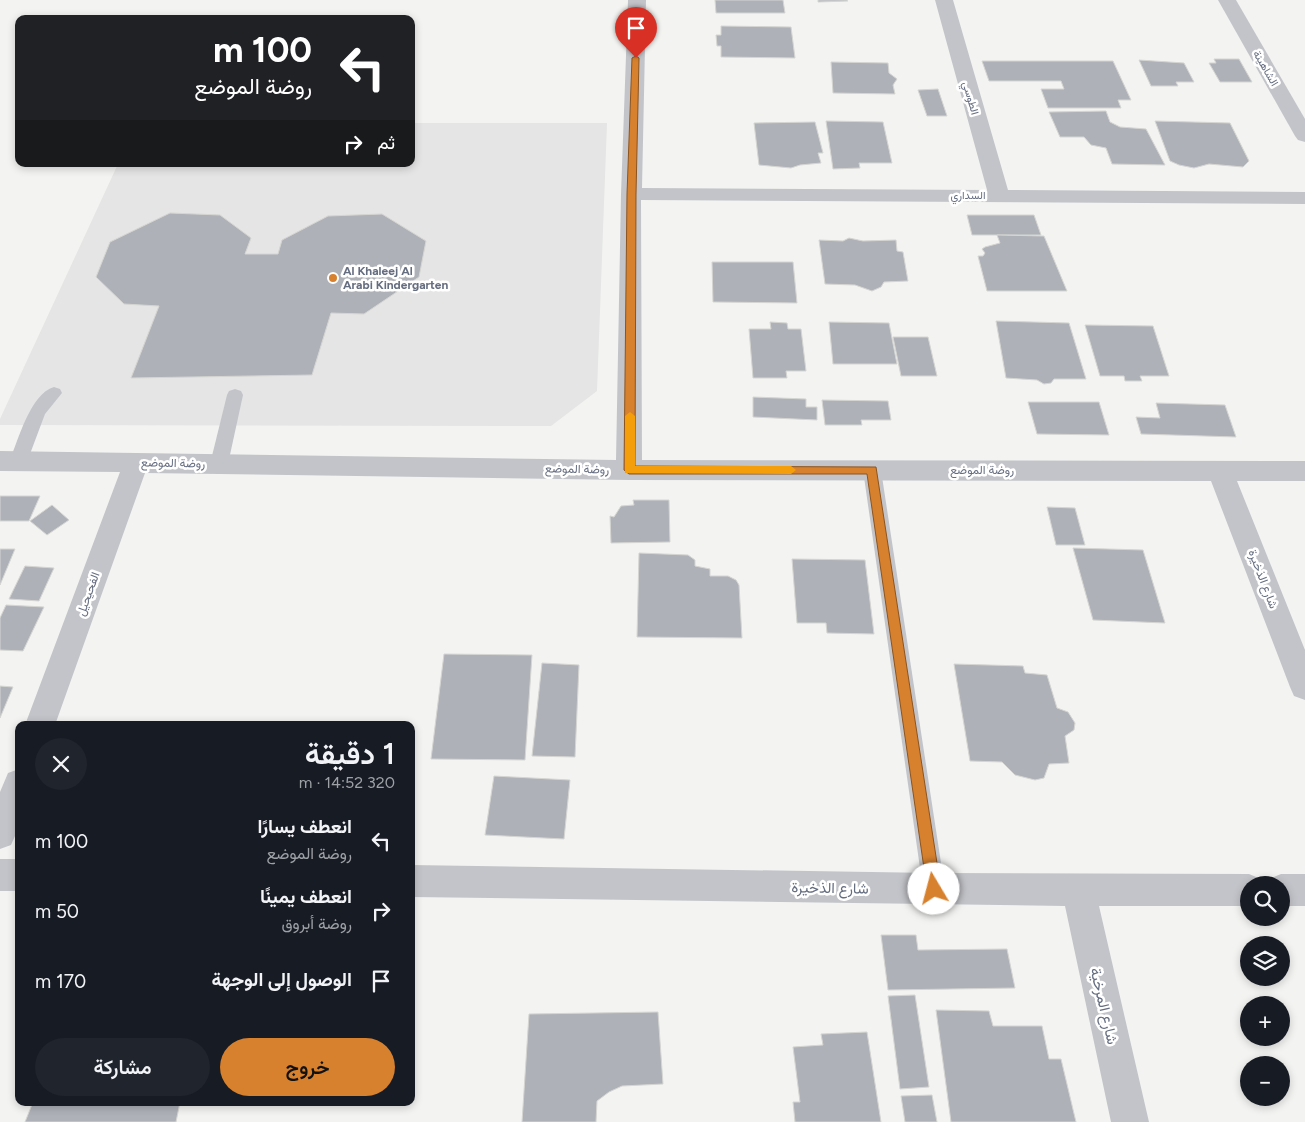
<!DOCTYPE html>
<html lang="ar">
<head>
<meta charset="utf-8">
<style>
	body { margin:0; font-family:Figtree,Vazirmatn,sans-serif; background:#20242c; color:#f1f3f6; direction:rtl; height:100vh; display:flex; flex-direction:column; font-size:19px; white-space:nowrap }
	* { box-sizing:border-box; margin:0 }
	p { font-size:16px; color:#9ea1a6 }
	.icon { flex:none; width:28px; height:28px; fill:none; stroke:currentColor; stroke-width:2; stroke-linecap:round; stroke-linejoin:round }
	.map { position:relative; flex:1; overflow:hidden; direction:ltr }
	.panel { position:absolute; left:15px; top:721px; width:400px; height:385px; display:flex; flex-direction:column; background:#171b24; border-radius:10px; box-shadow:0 2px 8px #0003; direction:rtl }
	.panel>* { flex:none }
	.hud { position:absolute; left:15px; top:15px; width:400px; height:152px; border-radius:10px; box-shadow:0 2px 8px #0003; direction:rtl; background:#202124; color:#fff; overflow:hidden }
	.controls { position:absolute; left:1240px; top:876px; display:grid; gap:10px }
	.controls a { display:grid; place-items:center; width:50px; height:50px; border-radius:50%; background:#171b24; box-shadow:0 2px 8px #0003; font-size:25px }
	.pin { position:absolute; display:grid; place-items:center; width:42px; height:42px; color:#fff; margin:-51px -21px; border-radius:50% 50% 50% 0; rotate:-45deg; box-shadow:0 0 5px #0007 }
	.pin .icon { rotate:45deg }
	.me { position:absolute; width:55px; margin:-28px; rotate:352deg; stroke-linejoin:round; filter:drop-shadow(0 0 4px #0008) }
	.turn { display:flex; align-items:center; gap:18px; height:105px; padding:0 20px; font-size:22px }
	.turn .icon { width:65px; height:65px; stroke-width:2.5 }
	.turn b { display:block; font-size:35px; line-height:42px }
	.then { display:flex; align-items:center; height:48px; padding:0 20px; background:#0003; gap:10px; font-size:19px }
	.round { display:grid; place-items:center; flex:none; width:52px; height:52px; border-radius:26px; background:#20242c }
	.headline { display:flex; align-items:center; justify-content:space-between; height:85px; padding:0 20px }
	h1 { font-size:30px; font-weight:600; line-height:38px }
	.primary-button { display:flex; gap:10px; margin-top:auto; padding:10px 20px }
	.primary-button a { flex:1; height:58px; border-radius:30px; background:#d7812e; color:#111; font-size:20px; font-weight:600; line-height:58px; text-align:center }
	.primary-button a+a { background:#20242c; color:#f1f3f6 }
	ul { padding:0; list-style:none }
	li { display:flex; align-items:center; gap:15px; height:70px; padding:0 20px }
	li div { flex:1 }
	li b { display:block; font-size:19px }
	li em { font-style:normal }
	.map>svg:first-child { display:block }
</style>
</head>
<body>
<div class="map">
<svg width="1305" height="1122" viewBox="0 0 1305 1122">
	<rect width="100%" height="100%" fill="#f3f4f1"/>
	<polygon fill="#e4e5e4" points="411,123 607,123 597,391 551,426 0,425 0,419 118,164 411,164"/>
	<g fill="#aeb1b8" stroke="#d5d6d3">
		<polygon points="715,0 783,0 785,13 716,13"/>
		<polygon points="818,0 847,0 848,1 818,2"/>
		<polygon points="721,26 791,27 795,58 721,57 721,46 717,46 716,35 721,35"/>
		<polygon points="1214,59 1239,59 1252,82 1220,82 1209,63 1216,63"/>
		<polygon points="1139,60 1184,63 1194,82 1176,82 1178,86 1151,86"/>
		<polygon points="982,61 1113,61 1131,100 1118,100 1121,108 1048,108 1041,89 1064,89 1061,81 989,81"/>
		<polygon points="831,62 888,63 889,73 897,79 893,85 895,94 833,93"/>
		<polygon points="938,89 947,116 927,116 918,90"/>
		<polygon points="1106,111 1110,122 1120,127 1146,129 1165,165 1112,164 1106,148 1091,145 1084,137 1060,137 1049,112"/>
		<polygon points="826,121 883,122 892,163 859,163 860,168 833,169"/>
		<polygon points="1155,121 1230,123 1249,161 1243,167 1209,164 1194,168 1179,165 1170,161"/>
		<polygon points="815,122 823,153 818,153 821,163 800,165 791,168 759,165 754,123"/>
		<polygon points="170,213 220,215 251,238 245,254 278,254 282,240 328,216 382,214 426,241 419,277 364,314 331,313 312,375 131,378 159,306 124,304 96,277 110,242"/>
		<polygon points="967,215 1034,215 1041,235 972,235"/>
		<polygon points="997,235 1044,236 1067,291 987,291 978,256 983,256 985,253 982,249 985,247 1000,243"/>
		<polygon points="849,238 863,241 896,240 897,251 903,252 908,281 884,282 881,287 872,291 855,285 825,284 819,240 843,241"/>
		<polygon points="712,262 793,262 797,303 713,302"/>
		<polygon points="996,321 1069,323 1086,379 1054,379 1051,383 1044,384 1037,380 1006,378"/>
		<polygon points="770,322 787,323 788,329 801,329 806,371 786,371 787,378 753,378 749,329 771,329"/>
		<polygon points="829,322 889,323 897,364 833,364"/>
		<polygon points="1085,325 1153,326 1169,376 1140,376 1142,381 1125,381 1124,376 1100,376"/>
		<polygon points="893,337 928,337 937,376 901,376"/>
		<polygon points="753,397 806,399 806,407 817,407 817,420 753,417"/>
		<polygon points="822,400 888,401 891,420 861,420 862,425 825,425"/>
		<polygon points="1028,402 1099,402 1109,435 1037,434"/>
		<polygon points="1156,403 1225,405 1236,437 1141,434 1136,417 1160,418"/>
		<polygon points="0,496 40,496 29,521 0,521"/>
		<polygon points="633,500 669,500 670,542 611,543 610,516 614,517 621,506 634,505"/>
		<polygon points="52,505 69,520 47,535 30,521"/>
		<polygon points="1047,507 1075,508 1085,545 1056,545"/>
		<polygon points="1073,548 1143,550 1165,623 1093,620"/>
		<polygon points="0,549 15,549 0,585"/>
		<polygon points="639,553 688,555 695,560 695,566 710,569 710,576 728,576 736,580 739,585 742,638 637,637"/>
		<polygon points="792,559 865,560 874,634 827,633 826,623 797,623"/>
		<polygon points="25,566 54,568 39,601 9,599"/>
		<polygon points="6,605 44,607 23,651 0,650 0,618"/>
		<polygon points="444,654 532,655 525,760 431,759"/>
		<polygon points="542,663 579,665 575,757 532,756"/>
		<polygon points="954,664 1023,666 1025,673 1047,675 1057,708 1068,712 1075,723 1074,730 1065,736 1069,763 1049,764 1044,778 1035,780 1015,775 1002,762 970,761"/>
		<polygon points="0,686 13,687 0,718"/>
		<polygon points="494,776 570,780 564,839 485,835"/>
		<polygon points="881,935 916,935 918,950 1007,949 1015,988 888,990"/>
		<polygon points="915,995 929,1087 900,1089 888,996"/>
		<polygon points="936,1010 989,1011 993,1026 1042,1026 1049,1059 1061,1059 1076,1122 951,1122"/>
		<polygon points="658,1012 663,1084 622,1086 609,1092 597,1101 596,1122 522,1122 529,1014"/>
		<polygon points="867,1032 881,1122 795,1122 793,1102 800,1102 793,1047 823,1045 821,1034"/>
		<polygon points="932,1095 937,1122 905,1122 901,1096"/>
		<polygon points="33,1102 180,1102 176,1122 25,1122"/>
	</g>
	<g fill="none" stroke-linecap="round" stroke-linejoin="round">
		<g fill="#c3c4c9" fill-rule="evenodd">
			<path d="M 54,387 L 60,389 L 62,393 L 45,414 L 27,462 L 24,467 L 18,469 L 12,467 L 9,462 C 18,441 30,394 54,387 Z"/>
			<polygon points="235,389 241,391 243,395 228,464 225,469 219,471 213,469 210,464 227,395 229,391"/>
			<polygon points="872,463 878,465 881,470 945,889 942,897 934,900 926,897 923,889 863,470 866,465"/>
		</g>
		<g fill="#c3c4c9" fill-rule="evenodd">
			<polygon points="628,0 646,0 642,188 987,190 935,0 953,0 1008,190 1305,192 1305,204 641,200 642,460 1305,461 1305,481 1237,481 1305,650 1305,700 1294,696 1290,687 1211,481 629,480 145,473 55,725 25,725 120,472 0,471 0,451 616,460 621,194"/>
			<polygon points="1218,0 1236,0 1305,119 1305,142 1298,140 1295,136"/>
			<polygon points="19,769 19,827 11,845 0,849 0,792 8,773"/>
			<rect x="0" y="859" width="19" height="32"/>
			<polygon points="411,865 934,873 1249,874 1261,879 1264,885 1249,885 1249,906 1099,906 1149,1122 1111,1122 1065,906 411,897"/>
			<polygon points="1281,874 1305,874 1305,906 1281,906 1281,885 1266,885 1269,879"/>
		</g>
	</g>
	<polygon fill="#d7812e" stroke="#8c541e" points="636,56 639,58 636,194 635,466 876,467 941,889 939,894 934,896 929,894 927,889 867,474 629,474 624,470 627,194 632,58"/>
	<polygon fill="#f59e0b" points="630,412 635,416 635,466 791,466 796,470 791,474 625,473 625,416"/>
	<circle fill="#d7812e" stroke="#fff" stroke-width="2" cx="333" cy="278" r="5"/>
	<g text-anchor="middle" stroke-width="5" stroke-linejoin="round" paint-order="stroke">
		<g font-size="11" fill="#656d80" stroke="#fff">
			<text transform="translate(1266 68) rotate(60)" y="4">الشاهينة</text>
			<text transform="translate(971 98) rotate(74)" y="4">الطوسي</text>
			<text x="968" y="199">السداري</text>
		</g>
		<g font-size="12" font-weight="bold" fill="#656d80" stroke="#fff" text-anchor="start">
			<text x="343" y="275">Al Khaleej Al<tspan x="343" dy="14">Arabi Kindergarten</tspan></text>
		</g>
		<g font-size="12" fill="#656d80" stroke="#fff">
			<text transform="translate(173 463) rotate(1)" y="4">روضة الموضع</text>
			<text transform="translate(577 469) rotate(1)" y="4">روضة الموضع</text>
			<text x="982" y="474">روضة الموضع</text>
			<text transform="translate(1263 579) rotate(69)" y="4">شارع الذخيرة</text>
			<text transform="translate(88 594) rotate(-70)" y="4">الفحيحيل</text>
		</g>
		<g font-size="15" fill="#656d80" stroke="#fff">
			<text transform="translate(830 888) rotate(1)" y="5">شارع الذخيرة</text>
			<text transform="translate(1104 1006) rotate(77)" y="5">شارع المرخية</text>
		</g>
	</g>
</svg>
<div class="controls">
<a><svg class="icon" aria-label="search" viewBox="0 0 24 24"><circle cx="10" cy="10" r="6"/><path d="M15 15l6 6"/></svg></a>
<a><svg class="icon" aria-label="layers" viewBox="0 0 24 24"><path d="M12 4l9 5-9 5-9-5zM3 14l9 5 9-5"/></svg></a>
<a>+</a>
<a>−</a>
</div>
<div class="pin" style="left:636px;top:58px;background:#d93025"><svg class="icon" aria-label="arrive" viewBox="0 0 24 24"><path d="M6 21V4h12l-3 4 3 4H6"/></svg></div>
<svg class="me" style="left:934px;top:889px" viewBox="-20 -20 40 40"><circle r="19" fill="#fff"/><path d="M0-13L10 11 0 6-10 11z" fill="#d7812e"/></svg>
<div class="hud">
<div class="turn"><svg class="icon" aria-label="left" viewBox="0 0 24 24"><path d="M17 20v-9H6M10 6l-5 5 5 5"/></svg><div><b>100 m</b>روضة الموضع</div></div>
<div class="then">ثم<svg class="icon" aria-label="right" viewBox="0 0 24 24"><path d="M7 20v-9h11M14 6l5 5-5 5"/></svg></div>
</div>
<section class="panel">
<div class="headline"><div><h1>1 دقيقة</h1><p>320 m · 14:52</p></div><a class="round"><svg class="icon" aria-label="close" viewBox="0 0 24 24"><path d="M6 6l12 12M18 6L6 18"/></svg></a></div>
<ul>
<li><svg class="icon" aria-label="left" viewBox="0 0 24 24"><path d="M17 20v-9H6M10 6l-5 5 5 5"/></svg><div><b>انعطف يسارًا</b><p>روضة الموضع</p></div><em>100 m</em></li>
<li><svg class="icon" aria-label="right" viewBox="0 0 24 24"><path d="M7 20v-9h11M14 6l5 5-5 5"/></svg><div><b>انعطف يمينًا</b><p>روضة أبروق</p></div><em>50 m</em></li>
<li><svg class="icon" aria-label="arrive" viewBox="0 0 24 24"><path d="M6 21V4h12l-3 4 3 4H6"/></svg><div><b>الوصول إلى الوجهة</b></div><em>170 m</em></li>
</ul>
<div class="primary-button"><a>خروج</a><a>مشاركة</a></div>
</section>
</div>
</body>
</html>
